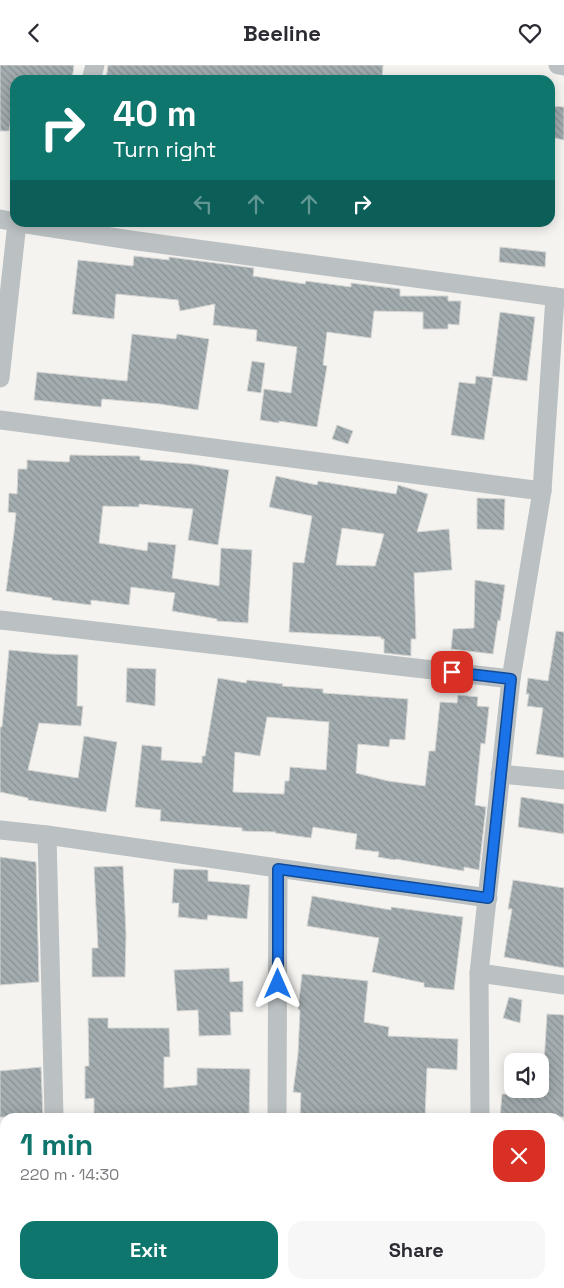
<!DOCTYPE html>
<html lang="en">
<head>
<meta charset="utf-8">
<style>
	body { margin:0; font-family:"Space Grotesk",sans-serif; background:#f7f7f7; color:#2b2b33; height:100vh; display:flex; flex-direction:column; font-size:19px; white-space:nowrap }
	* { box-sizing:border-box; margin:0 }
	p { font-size:16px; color:#7c7c81 }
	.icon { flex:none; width:28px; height:28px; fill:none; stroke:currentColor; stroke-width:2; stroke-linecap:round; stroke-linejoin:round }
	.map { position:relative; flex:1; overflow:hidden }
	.panel { position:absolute; left:0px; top:1048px; width:565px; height:176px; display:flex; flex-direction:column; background:#fff; border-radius:15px 15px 0 0; box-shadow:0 2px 12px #0003 }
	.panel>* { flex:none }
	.banner { position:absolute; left:10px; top:10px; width:545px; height:152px; border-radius:15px; box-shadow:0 2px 12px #0003; background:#0f766e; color:#fff; overflow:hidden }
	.tools { position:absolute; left:504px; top:988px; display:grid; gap:10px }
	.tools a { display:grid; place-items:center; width:45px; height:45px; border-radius:10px; background:#fff; box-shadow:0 2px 12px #0003; font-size:25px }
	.pin { position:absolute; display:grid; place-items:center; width:42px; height:42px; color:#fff; margin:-21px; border-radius:10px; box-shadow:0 2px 8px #0006 }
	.me { position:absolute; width:55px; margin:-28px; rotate:0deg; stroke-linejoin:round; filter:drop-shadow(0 0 4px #0008) }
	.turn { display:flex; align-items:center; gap:18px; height:105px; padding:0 20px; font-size:22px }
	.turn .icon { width:65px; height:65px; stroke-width:2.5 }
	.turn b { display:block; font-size:35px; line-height:42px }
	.lanes { display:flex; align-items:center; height:48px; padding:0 20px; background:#0003; justify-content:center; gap:25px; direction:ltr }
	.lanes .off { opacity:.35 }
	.round { display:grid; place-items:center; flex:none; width:52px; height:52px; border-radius:15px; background:#f7f7f7 }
	.overview { display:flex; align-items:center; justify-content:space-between; height:85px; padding:0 20px }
	h1 { font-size:30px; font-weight:700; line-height:38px; color:#0f766e }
	.action { display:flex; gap:10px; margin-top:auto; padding:10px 20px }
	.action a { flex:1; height:58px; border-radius:15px; background:#0f766e; color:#fff; font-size:20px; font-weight:700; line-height:58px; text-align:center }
	.action a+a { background:#f7f7f7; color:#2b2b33 }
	header { display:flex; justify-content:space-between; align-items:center; height:65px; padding:0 20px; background:#fff; font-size:22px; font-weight:700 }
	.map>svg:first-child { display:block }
</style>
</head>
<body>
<header><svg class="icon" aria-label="back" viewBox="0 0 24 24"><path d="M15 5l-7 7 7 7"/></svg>Beeline<svg class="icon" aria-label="heart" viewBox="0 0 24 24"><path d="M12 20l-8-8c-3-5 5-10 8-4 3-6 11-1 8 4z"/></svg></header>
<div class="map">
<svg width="564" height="1223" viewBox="0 0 564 1223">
	<defs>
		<pattern id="building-back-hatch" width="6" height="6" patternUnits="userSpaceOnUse" patternTransform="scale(1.25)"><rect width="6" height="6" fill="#a3acaf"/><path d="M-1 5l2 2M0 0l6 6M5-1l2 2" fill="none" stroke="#899194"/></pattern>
	</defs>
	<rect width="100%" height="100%" fill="#f4f3f0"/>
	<g fill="url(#building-back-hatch)" stroke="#d5d5d3" fill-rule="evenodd">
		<polygon points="0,0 74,0 72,15 15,15 15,30 9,66 0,66"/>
		<polygon points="108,0 383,0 382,15 106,15"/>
		<polygon points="550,41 564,42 564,75 550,72"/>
		<polygon points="500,182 546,187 545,202 499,197"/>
		<polygon points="134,191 169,195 169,192 254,203 253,211 305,219 306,216 351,222 351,218 400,224 400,231 448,231 448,236 461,236 459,260 448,259 448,264 423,264 423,247 374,246 371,273 327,267 323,300 327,301 317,362 279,356 279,358 260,355 264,324 291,328 297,282 256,276 257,265 213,260 215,239 180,246 178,235 116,229 114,254 72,249 78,195 133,201"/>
		<polygon points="500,247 535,252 527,316 492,311"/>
		<polygon points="132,269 176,274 177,269 209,274 198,345 160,339 102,334 101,342 34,335 37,307 127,316"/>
		<polygon points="252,296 265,298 261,328 247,326"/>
		<polygon points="476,311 493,313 484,375 451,370 459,317 475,319"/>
		<polygon points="337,360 353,366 348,379 332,374"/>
		<polygon points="70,390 140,391 140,395 192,399 229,405 218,480 188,475 193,444 139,439 139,442 103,441 99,478 147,486 148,477 176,480 172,513 219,521 221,483 252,485 248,558 217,556 217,554 172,546 175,528 131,522 129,540 91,535 91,540 52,535 52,533 6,526 14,468 16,448 8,447 9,428 17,429 18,404 27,404 27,395 69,397"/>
		<path d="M 276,411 L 317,420 L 318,416 L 396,429 L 398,420 L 428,429 L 417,467 L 449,464 L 452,505 L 414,508 L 416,574 L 411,574 L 411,591 L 384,588 L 384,574 L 381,574 L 381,572 L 289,567 L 293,497 L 304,498 L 312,451 L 269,442 ZM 342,463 L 384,469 L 375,501 L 336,500 Z"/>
		<polygon points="477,433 505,434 504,465 477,464"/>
		<polygon points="475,515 505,520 500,556 498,555 493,589 451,584 453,564 474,563"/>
		<polygon points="556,566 564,567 564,693 536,689 543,643 527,641 529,629 526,629 528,613 548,616"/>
		<polygon points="9,585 50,589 78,590 77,641 83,641 81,661 39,658 28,705 78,713 84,671 117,677 106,747 28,735 28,733 0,727 0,662 2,662"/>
		<polygon points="127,603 156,604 155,641 126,637"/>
		<path d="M 218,613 L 246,618 L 247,615 L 283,619 L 282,621 L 323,624 L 323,628 L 408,634 L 405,675 L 390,674 L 389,682 L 358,679 L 356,708 L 388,716 L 425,721 L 429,686 L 435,686 L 440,637 L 457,638 L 458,630 L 478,632 L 477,641 L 489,642 L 485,679 L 481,678 L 475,740 L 486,742 L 479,805 L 464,802 L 464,806 L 396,794 L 395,795 L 378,792 L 379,787 L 355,784 L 357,769 L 313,762 L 311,773 L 275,768 L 276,767 L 242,766 L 242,763 L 160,756 L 161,745 L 135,742 L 142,680 L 162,682 L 161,695 L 202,698 L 202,691 L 205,691 ZM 267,652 L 329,657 L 326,705 L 290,702 L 289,716 L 285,716 L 284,729 L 233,727 L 235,687 L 260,691 Z"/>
		<polygon points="521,732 564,739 564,769 518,762"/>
		<polygon points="0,792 36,797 39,917 0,920"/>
		<polygon points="123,801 126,870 125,912 92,912 92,883 98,883 94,802"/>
		<polygon points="174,804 208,805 208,816 250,820 247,854 208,850 207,855 178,852 179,838 172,838"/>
		<polygon points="513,815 564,823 564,903 504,892 512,844 508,844"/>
		<polygon points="312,831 391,845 391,842 463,852 454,925 424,922 424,918 372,907 379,873 307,861"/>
		<polygon points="229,903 230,917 243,916 243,947 230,947 231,970 199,971 198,945 177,946 174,905"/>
		<polygon points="302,909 368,916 364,957 389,962 388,971 458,974 457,1005 427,1003 425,1052 300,1052 301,1028 293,1027 298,989 300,945 298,944"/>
		<polygon points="509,932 522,935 520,958 503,953"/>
		<polygon points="547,949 564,950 564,1052 500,1052 502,1029 542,1031"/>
		<polygon points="88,953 108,953 108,963 169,963 170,992 164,992 164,1023 197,1020 197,1003 250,1004 249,1052 94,1052 94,1033 85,1034 85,1001 89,1001"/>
		<polygon points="41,1002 43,1052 0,1052 0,1006"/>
	</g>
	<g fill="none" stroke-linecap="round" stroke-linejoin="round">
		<g stroke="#bbc0c2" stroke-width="19">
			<polyline points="558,0 564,1"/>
			<polyline points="91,15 95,0"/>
			<polyline points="0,154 15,157"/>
			<polyline points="20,158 130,175 564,233"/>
			<polyline points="555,232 542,426 511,614 479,908 564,920"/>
			<polyline points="0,313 17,158"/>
			<polyline points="0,355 542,426"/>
			<polyline points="0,555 511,614"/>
			<polyline points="500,709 564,715"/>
			<polyline points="0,765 47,770 488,833"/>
			<polyline points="47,770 54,1052"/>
			<polyline points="479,908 480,1052"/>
			<polyline points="277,1052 278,804"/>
			<polyline points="59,1219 59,1223"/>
			<polyline points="490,1219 490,1223"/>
			<polyline points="276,1223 276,1219"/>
		</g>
	</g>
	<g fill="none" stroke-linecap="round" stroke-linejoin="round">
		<defs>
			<polyline id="route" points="278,919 278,804 488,833 511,614 452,607"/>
		</defs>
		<use href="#route" stroke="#114b97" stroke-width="12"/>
		<use href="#route" stroke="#1a73e8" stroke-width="9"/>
	</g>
</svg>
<div class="tools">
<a><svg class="icon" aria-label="sound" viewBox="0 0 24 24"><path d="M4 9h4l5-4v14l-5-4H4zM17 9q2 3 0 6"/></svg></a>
</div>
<div class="pin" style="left:452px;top:607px;background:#d93025"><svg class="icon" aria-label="arrive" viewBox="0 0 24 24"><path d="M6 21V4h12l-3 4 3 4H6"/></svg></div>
<svg class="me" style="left:278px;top:919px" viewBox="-20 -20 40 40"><path d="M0-17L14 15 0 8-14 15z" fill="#1a73e8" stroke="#fff" stroke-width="4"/></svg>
<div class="banner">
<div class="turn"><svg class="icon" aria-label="right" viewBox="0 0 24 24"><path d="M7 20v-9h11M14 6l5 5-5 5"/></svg><div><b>40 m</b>Turn right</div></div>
<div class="lanes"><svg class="icon off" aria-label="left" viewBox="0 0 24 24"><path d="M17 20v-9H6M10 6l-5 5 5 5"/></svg><svg class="icon off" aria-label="ahead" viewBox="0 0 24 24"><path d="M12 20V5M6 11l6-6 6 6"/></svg><svg class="icon off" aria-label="ahead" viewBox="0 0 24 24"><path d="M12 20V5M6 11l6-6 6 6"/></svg><svg class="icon" aria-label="right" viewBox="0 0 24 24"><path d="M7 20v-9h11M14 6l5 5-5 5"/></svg></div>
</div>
<section class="panel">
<div class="overview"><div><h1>1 min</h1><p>220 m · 14:30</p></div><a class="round" style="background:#d93025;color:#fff"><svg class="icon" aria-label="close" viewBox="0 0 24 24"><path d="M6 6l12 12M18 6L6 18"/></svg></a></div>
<div class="action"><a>Exit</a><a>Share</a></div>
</section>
</div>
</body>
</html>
